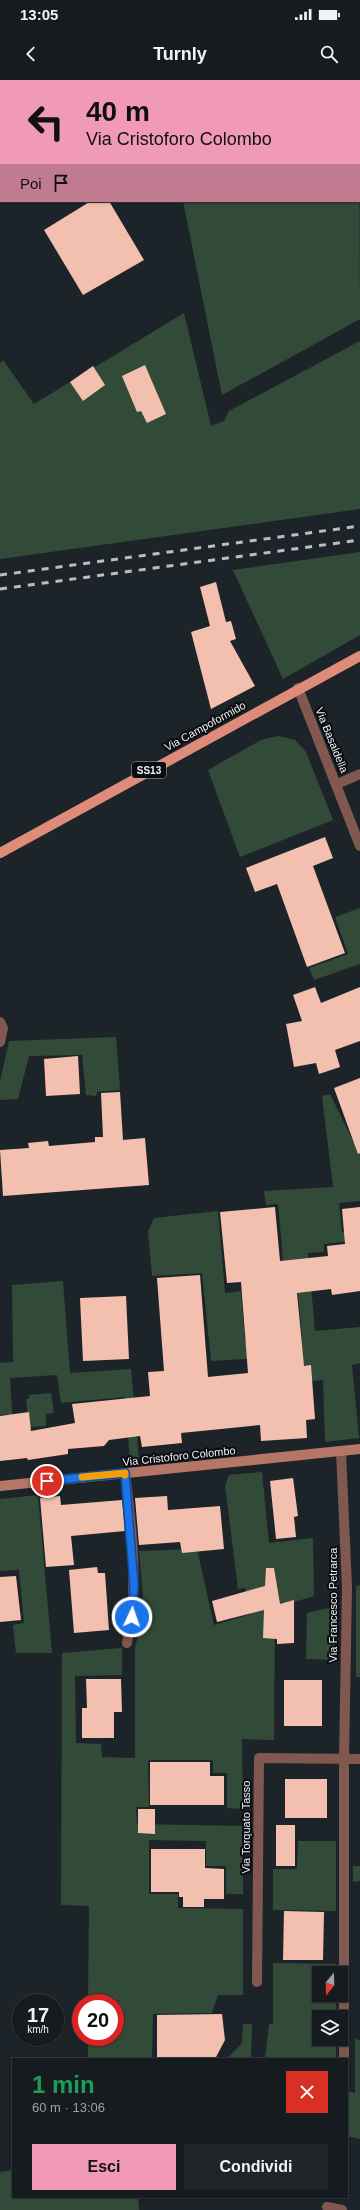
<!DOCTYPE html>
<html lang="it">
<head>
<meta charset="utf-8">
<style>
	body { margin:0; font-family:Arial,sans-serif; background:#1f2428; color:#f1f3f6; height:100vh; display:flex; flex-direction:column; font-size:15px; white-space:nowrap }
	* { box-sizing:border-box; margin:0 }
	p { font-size:13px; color:#9ea1a4 }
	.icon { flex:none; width:22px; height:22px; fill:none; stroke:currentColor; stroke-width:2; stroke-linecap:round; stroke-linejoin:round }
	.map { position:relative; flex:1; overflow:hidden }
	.sheet { position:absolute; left:12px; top:1978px; width:336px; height:140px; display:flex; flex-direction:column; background:#161b1f; border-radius:0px; box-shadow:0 1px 3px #0004,0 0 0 1px #35393d }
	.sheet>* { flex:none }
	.top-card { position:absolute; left:0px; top:0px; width:360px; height:122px; box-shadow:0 1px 3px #0004,0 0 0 1px #35393d; background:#f09ab5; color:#111; overflow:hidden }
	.needle { width:26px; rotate:199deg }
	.tools { position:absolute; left:312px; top:1886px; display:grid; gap:8px }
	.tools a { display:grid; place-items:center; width:36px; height:36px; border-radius:0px; background:#161b1f; box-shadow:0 1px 3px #0004,0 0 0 1px #35393d; font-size:20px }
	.speed { position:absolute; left:12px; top:1914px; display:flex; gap:8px; font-size:20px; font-weight:700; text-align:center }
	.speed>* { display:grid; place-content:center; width:52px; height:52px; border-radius:50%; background:#161b1f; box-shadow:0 1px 3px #0004,0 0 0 1px #35393d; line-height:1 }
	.speed small { font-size:10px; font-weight:400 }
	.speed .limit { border:6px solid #d22; background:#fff; color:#111 }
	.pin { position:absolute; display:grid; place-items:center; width:34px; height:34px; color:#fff; margin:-17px; border:2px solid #fff; border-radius:50%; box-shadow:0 1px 4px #0007 }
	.me { position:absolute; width:44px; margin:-22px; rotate:3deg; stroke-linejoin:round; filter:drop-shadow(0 0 3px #0008) }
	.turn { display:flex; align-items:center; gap:14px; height:84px; padding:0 20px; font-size:18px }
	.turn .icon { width:52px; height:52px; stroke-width:2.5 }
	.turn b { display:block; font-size:28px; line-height:34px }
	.then { display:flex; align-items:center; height:38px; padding:0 20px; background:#0003; gap:8px; font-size:15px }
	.round { display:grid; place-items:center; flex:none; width:42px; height:42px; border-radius:0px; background:#1f2428 }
	.headline { display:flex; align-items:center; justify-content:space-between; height:68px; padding:0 20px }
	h1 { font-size:24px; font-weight:800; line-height:30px; color:#1e9e55 }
	.action { display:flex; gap:8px; margin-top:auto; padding:8px 20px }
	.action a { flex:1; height:46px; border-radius:0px; background:#f09ab5; color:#111; font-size:16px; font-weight:800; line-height:46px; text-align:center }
	.action a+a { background:#1f2428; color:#f1f3f6 }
	.status { display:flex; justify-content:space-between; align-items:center; height:28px; padding:0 20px; background:#161b1f; direction:ltr }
	.status svg { height:11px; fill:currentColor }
	header { display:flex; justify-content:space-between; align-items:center; height:52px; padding:0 20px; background:#161b1f; font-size:18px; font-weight:800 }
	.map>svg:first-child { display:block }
</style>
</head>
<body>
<div class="status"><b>13:05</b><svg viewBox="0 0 49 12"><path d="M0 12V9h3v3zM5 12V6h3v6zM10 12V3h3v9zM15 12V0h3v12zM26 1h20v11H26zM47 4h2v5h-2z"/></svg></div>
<header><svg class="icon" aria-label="back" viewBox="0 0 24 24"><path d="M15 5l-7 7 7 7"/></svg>Turnly<svg class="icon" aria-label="search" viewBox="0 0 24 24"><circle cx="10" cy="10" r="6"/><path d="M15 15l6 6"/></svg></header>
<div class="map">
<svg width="360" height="2130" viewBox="0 0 360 2130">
	<rect width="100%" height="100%" fill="#1d2429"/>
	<g fill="#324b38">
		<polygon points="359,4 360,239 222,315 183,121 359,121"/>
		<polygon points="184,233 211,346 224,341 229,331 360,261 360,429 0,479 0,283 3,280 34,324"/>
		<polygon points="360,472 360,555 283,599 233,490"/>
		<polygon points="278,656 295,660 306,672 333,740 240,777 208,690 261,660"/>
		<polygon points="360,828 360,884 314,900 309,888 348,874 335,837"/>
		<polygon points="116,957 120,1010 97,1012 96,1016 86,1015 82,975 29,976 18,1019 0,1020 0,1002 9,961"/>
		<polygon points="330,1014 352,1059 360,1056 360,1121 339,1123 342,1152 360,1152 360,1160 324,1164 324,1172 308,1173 315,1251 360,1247 360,1283 352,1285 359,1358 325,1362 323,1300 296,1302 293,1276 211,1281 202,1193 152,1196 148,1151 154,1138 218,1131 225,1213 241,1211 245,1262 302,1257 295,1180 283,1180 278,1124 266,1125 264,1111 333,1107 322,1016"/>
		<polygon points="63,1201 70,1293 131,1289 139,1380 130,1381 125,1317 61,1323 57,1295 10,1298 13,1348 9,1349 7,1334 0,1335 0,1283 13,1282 12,1205"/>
		<polygon points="51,1313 54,1333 46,1334 46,1346 29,1347 26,1319 29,1319 29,1315"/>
		<polygon points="262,1392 269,1463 313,1458 314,1516 275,1528 274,1660 242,1659 243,1729 227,1728 227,1693 213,1693 213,1680 148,1680 149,1727 136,1727 137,1744 243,1746 243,1814 226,1814 226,1786 206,1786 206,1761 149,1760 149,1814 178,1814 178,1828 243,1829 243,1915 218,1915 212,1933 153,1934 152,1979 88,1979 88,1957 115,1957 115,1923 88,1923 89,1826 61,1825 62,1573 122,1568 122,1595 75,1596 76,1663 101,1664 102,1677 135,1678 135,1567 142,1543 143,1515 139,1471 197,1469 214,1545 251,1534 245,1508 238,1509 225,1405 229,1395"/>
		<polygon points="38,1415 52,1573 16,1573 13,1545 24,1543 19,1490 0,1491 0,1419"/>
		<polygon points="360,1505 360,1597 356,1597 356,1506"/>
		<polygon points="336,1526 335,1580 306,1579 307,1533"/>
		<polygon points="298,1761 336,1761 336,1831 273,1830 273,1789 297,1789"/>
		<polygon points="353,1786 360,1786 360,1801 353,1802"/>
		<polygon points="273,1883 336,1884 336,1893 319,1893 319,1915 336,1915 336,1937 319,1937 319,1959 336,1959 336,1979 265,1979 269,1944 273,1944"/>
		<polygon points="243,1944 252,1944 251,1979 227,1979 242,1963"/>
		<polygon points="355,1959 360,1960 360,2059 347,2056 347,2011 355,2013"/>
		<polygon points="13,2090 13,2117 138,2117 139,2130 0,2130 0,2092"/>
	</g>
	<g fill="#f3c0af">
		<polygon points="91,121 109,121 144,180 83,215 44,150"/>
		<polygon points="145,285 166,334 147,343 141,331 137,332 122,296"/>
		<polygon points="93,286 105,305 83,321 70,302"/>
		<polygon points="216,502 226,542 231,541 236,559 230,561 255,606 211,629 191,552 210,546 200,507"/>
		<polygon points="325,757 333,778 313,786 345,873 307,887 277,804 255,812 246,788"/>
		<polygon points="315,907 321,923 360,907 360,961 335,970 340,987 319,994 316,983 294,987 286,944 302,941 293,915"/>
		<polygon points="78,976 80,1014 46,1016 44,979"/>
		<polygon points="360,998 360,1073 358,1074 334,1008"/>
		<polygon points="120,1012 123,1060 145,1058 149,1105 3,1116 0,1070 29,1068 28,1063 48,1061 49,1066 95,1062 95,1057 103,1057 101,1013"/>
		<polygon points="275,1127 280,1181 328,1176 327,1166 345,1164 342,1129 360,1127 360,1211 332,1215 331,1209 297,1213 304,1286 311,1285 315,1339 306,1340 307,1358 261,1361 260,1345 181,1353 182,1363 142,1367 140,1356 109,1360 104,1366 68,1369 68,1374 28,1380 27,1378 0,1381 0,1336 29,1332 31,1351 75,1343 72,1324 150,1316 148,1292 164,1291 157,1198 200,1195 208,1297 248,1293 241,1202 227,1203 220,1132"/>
		<polygon points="126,1216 129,1279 83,1281 80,1218"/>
		<polygon points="293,1398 298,1436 294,1437 296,1457 276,1459 270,1401"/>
		<polygon points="60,1416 61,1425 122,1420 125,1451 71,1456 74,1485 46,1487 40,1418"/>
		<polygon points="167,1416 168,1430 220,1426 224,1469 182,1473 180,1462 139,1465 135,1418"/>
		<polygon points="97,1487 98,1493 105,1493 109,1550 74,1553 69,1490"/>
		<polygon points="266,1488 274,1488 280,1524 294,1520 294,1563 277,1564 277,1559 263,1558 264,1530 217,1542 212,1521 265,1506"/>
		<polygon points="16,1496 21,1540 0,1542 0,1497"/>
		<polygon points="86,1599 121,1599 122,1632 114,1632 114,1658 82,1658 82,1628 87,1628"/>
		<rect x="284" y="1600" width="38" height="46"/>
		<polygon points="150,1682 210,1682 210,1696 224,1696 224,1725 150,1725"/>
		<rect x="285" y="1699" width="42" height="39"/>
		<polygon points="138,1729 155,1729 155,1754 138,1753"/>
		<rect x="276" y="1745" width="19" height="41"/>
		<polygon points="151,1769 205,1769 205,1788 224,1789 224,1819 204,1819 204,1827 183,1827 183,1817 179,1817 179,1812 151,1812"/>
		<polygon points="284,1831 324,1832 323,1880 283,1880"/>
		<polygon points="222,1934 225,1960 215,1979 157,1979 157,1935"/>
	</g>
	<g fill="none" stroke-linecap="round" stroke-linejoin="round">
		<g stroke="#80584f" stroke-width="10">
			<polyline points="337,704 360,694"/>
			<path d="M 125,1393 C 132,1450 139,1507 127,1563"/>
		</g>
		<g stroke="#80584f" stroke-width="10">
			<polyline points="119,1 120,0"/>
			<polyline points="0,96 1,95"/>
			<polyline points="298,608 360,766"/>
			<polyline points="0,942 3,948 0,962"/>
			<polyline points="341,1372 347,1507 344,1679 344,1979"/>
			<polyline points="257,1902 259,1678 360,1679"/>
			<polyline points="327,2127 342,2130"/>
		</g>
		<polyline stroke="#b57666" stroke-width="10" points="0,1406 360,1369"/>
		<polyline stroke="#de8c79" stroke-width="10" points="0,773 360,576"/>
		<g stroke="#b9bec2" stroke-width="3" stroke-dasharray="7 7" stroke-linecap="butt">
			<polyline points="0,495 360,446"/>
			<polyline points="0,509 360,460"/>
		</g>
	</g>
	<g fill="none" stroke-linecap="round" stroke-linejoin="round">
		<defs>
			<polyline id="route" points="47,1401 125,1393 134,1505 132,1537"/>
		</defs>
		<use href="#route" stroke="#114b97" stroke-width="10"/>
		<use href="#route" stroke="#1a73e8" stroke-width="7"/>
		<polyline stroke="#f59e0b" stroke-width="7" points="82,1397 125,1393 125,1395"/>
	</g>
	<g text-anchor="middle" stroke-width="4" stroke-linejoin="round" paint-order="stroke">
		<rect fill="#0a0c0f" stroke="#a9adb1" stroke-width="1" x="132" y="682" width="34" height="16" rx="3"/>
		<g font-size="10" font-weight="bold" fill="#edf2f6">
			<text x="149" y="694">SS13</text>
		</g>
		<g font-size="11" fill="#edf2f6" stroke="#0a0c0f">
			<text transform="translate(205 646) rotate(-29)" y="4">Via Campoformido</text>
			<text transform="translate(332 660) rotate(68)" y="4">Via Basaldella</text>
			<text transform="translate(179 1376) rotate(-6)" y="4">Via Cristoforo Colombo</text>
			<text transform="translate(333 1525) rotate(-90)" y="4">Via Francesco Petrarca</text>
			<text transform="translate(246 1747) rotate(-90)" y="4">Via Torquato Tasso</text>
		</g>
	</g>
</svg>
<div class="tools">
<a><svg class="needle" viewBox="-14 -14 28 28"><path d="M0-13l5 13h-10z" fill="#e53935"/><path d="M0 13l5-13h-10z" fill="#9ea1a4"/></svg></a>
<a><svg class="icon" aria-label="layers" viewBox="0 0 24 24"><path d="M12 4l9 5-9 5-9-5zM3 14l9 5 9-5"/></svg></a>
</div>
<div class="speed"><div>17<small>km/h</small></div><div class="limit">20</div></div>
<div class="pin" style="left:47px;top:1401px;background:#d93025"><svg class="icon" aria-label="arrive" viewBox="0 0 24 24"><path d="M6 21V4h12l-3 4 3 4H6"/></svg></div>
<svg class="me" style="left:132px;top:1537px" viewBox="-20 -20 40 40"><circle r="17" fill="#1a73e8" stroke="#fff" stroke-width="3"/><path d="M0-11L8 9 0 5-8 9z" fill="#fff"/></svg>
<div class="top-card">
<div class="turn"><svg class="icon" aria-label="left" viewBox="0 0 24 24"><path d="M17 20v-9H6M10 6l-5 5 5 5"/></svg><div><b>40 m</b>Via Cristoforo Colombo</div></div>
<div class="then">Poi<svg class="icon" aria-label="arrive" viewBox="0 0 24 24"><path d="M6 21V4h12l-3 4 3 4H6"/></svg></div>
</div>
<section class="sheet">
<div class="headline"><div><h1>1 min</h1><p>60 m · 13:06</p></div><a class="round" style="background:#d93025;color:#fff"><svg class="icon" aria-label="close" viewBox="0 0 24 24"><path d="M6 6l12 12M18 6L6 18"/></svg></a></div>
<div class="action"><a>Esci</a><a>Condividi</a></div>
</section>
</div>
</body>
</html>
